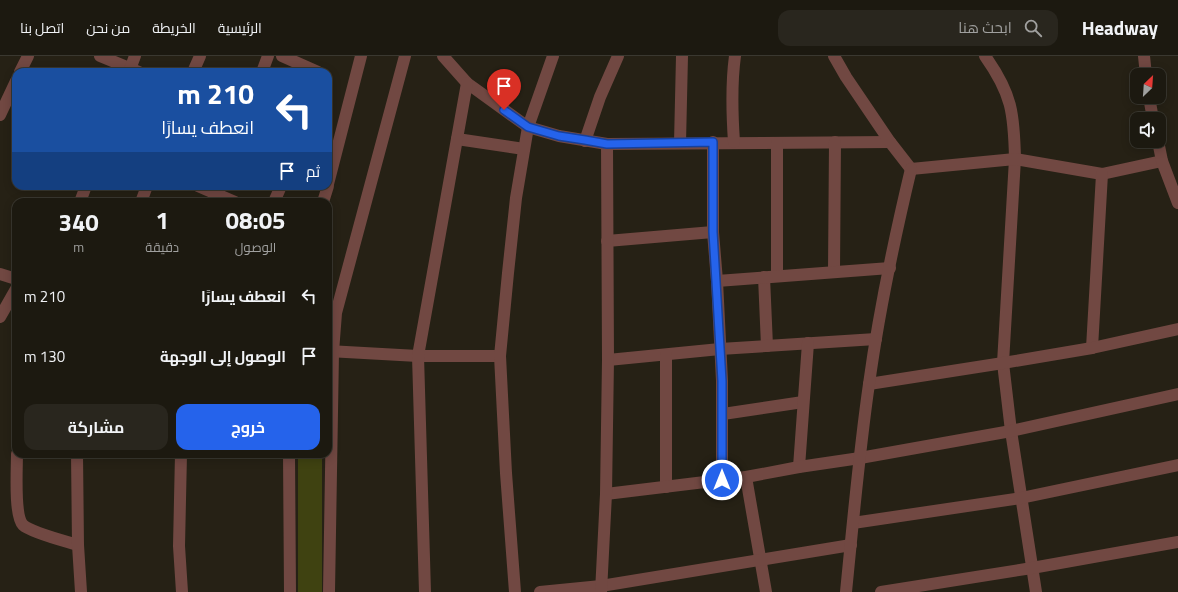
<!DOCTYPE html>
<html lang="ar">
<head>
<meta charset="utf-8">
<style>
	body { margin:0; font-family:"Titillium Web",Cairo,sans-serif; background:#29261e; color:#f1f3f6; direction:rtl; height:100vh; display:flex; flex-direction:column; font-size:15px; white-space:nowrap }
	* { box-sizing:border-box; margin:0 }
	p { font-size:13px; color:#a0a09f }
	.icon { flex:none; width:22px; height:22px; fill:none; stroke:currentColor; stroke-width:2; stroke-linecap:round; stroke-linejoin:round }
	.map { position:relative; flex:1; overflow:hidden; direction:ltr }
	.details { position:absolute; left:12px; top:142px; width:320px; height:260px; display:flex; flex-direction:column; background:#1c1910; border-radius:12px; box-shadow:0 2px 10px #0003,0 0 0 1px #3a3830; direction:rtl }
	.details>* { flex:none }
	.banner { position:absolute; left:12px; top:12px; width:320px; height:122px; border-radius:12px; box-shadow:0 2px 10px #0003,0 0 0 1px #3a3830; direction:rtl; background:#1a4fa0; color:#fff; overflow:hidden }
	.needle { width:26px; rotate:25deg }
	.fabs { position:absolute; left:1130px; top:12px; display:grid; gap:8px }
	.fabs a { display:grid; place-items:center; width:36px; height:36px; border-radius:8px; background:#1c1910; box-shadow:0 2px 10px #0003,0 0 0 1px #3a3830; font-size:20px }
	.pin { position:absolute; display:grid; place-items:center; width:34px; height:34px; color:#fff; margin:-41px -17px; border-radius:50% 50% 50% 0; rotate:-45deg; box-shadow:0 0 4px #0007 }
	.pin .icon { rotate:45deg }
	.me { position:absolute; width:44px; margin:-22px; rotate:0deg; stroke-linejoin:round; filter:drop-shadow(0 0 3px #0008) }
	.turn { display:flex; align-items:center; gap:14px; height:84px; padding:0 12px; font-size:18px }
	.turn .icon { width:52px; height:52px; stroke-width:2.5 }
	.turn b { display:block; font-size:28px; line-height:34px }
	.then { display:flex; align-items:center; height:38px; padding:0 12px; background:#0003; gap:8px; font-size:15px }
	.eta { display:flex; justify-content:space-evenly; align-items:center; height:68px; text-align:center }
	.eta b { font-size:24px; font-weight:700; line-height:28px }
	.button { display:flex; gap:8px; margin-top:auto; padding:8px 12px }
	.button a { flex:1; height:46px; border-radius:12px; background:#2563eb; color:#fff; font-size:16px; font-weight:700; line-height:46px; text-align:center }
	.button a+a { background:#29261e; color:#f1f3f6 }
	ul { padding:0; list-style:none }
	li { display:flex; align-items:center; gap:12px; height:60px; padding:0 12px }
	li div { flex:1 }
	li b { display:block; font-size:15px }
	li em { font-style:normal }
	header { display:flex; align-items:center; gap:24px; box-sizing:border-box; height:56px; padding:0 20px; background:#1c1910; border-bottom:1px solid #3a3830 }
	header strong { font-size:19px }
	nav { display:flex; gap:22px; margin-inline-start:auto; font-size:14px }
	.search { width:280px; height:36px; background:#29261e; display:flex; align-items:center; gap:10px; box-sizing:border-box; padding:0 14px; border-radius:12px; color:#a0a09f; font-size:15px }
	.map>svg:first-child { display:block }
</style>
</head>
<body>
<header>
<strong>Headway</strong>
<div class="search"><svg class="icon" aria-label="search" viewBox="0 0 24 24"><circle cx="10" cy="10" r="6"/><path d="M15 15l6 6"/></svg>ابحث هنا</div>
<nav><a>الرئيسية</a><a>الخريطة</a><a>من نحن</a><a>اتصل بنا</a></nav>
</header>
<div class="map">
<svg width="1178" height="536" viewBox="0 0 1178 536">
	<rect width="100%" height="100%" fill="#262115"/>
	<rect fill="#3f4211" x="298" y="398" width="24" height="138"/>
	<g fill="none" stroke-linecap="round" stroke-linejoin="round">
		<g stroke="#714842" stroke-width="12">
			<polyline points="100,0 139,16"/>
			<polyline points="282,0 318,16"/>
			<polyline points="443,0 467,27 528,71 559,80 607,88 890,86"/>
			<polyline points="834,0 846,21 890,86 911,113"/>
			<path d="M 985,0 C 1012,38 1014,57 1015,103 L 1003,307 L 1011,375 L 1036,536"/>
			<polyline points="20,16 28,0"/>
			<polyline points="129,16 135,0"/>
			<polyline points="193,16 200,0"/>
			<polyline points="262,16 268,0"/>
			<polyline points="0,59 16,25"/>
			<polyline points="457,83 524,93"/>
			<polyline points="585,85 600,41 618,0"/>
			<polyline points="713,86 713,176 717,225 722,325 722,424"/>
			<path d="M 734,86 C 732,57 731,29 735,0"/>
			<polyline points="680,87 682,0"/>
			<polyline points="911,113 1015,103 1102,118 1162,105"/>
			<polyline points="198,130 235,146"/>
			<polyline points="80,146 86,130"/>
			<polyline points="141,146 147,130"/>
			<polyline points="274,146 281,130"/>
			<polyline points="607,185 713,176"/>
			<polyline points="834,215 835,86"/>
			<polyline points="0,218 16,223"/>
			<polyline points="777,220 777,87"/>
			<polyline points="764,221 767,290"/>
			<polyline points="717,225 890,212"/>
			<polyline points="0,261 16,233"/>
			<polyline points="1092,292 1102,118"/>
			<polyline points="328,295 418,300 500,300"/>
			<polyline points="608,304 720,293 876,283"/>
			<polyline points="869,328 1003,307 1092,292 1178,273"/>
			<polyline points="723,358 803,346"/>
			<path d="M 17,398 C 17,412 14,460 23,469 C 32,477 65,485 78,489"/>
			<polyline points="77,398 78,489 81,536"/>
			<polyline points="181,398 179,490 182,536"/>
			<polyline points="799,411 808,287"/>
			<polyline points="746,421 766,536"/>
			<polyline points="666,431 666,299"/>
			<polyline points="606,438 746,421 799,411 860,402 1011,375 1178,338"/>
			<polyline points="853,467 1021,442 1178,409"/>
			<polyline points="425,536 418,300 467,27"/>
			<polyline points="515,536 506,417 500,300 508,217 516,142 528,71 553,0"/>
			<polyline points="540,536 601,530 851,489"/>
			<polyline points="601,536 606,438 608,304 607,88"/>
			<path d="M 846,536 C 853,466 859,397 869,328 C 879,255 894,184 911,113"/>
			<polyline points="881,536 1032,512 1178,486"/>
		</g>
		<g stroke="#714842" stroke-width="12">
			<polyline points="1144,0 1146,19"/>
			<polyline points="1149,41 1153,63"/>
			<polyline points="1158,85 1162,105 1178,147"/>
			<polyline points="328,128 361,0"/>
			<polyline points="323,146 328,130"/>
			<polyline points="289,398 290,536"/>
			<polyline points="329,536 333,296 336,257 405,0"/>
		</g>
	</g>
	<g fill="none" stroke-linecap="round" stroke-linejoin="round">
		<defs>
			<polyline id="route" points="504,54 528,71 559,80 585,84 607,88 713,86 713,176 722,325 722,424"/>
		</defs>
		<use href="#route" stroke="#184099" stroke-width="10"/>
		<use href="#route" stroke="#2563eb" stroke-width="7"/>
	</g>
</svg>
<div class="fabs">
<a><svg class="needle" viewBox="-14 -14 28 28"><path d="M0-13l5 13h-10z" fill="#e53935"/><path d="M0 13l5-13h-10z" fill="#a0a09f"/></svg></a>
<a><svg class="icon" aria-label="sound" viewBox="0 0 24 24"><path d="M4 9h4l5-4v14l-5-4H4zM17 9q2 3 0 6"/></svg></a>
</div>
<div class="pin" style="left:504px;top:54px;background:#d93025"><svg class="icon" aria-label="arrive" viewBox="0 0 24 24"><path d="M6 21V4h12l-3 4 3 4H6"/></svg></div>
<svg class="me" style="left:722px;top:424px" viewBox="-20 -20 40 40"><circle r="17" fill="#2563eb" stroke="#fff" stroke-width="3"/><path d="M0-11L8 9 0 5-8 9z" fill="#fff"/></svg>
<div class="banner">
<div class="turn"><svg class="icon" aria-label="left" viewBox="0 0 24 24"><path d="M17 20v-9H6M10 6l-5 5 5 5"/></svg><div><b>210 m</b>انعطف يسارًا</div></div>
<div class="then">ثم<svg class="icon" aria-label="arrive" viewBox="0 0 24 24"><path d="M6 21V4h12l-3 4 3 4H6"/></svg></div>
</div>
<section class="details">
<div class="eta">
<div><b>08:05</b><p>الوصول</p></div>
<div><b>1</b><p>دقيقة</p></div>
<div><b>340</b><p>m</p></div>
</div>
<ul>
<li><svg class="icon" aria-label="left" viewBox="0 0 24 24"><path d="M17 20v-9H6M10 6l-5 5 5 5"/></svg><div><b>انعطف يسارًا</b></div><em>210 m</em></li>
<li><svg class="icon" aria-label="arrive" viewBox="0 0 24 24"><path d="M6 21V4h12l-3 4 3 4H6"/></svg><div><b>الوصول إلى الوجهة</b></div><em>130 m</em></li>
</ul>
<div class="button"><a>خروج</a><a>مشاركة</a></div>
</section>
</div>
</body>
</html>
